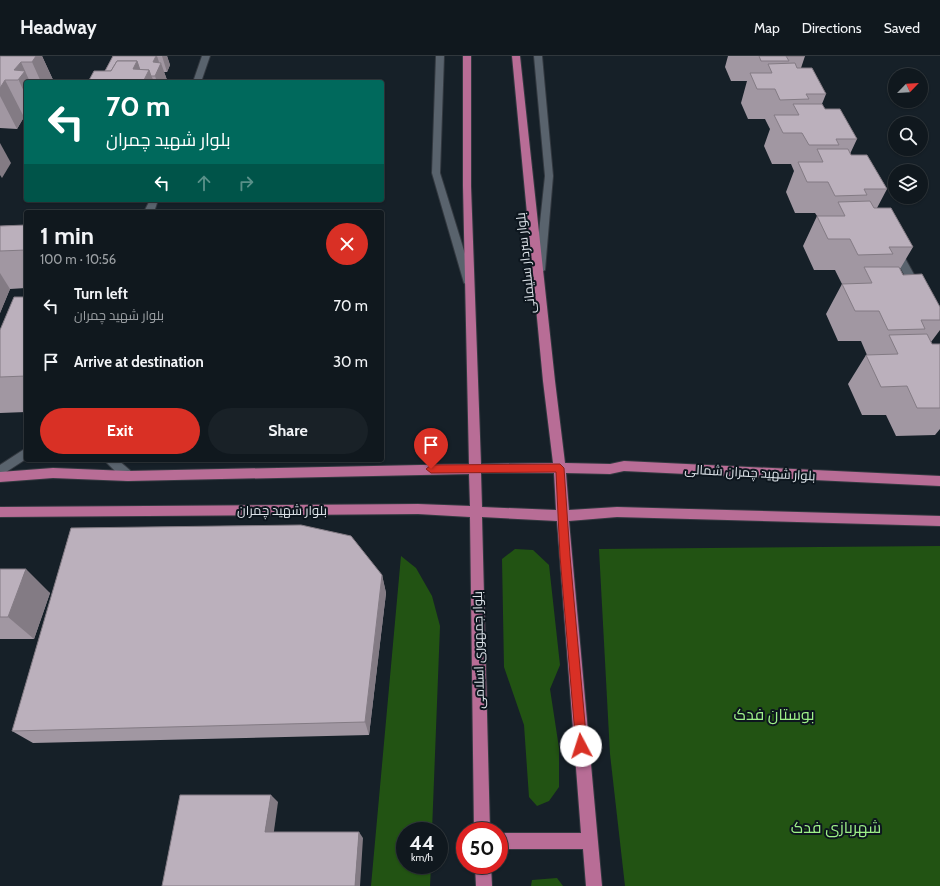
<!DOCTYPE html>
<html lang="en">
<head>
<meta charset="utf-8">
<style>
	body { margin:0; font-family:Cabin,Cairo,sans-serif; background:#192127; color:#f1f3f6; height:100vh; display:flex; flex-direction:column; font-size:15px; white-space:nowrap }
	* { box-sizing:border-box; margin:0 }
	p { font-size:13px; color:#9ca0a4 }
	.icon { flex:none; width:22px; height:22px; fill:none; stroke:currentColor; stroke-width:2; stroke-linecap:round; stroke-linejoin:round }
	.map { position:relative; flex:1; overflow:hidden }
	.sheet { position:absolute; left:24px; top:154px; width:360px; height:252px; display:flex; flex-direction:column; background:#10181e; border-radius:4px; box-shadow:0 1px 3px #0004,0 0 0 1px #30373c }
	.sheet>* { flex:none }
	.top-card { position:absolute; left:24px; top:24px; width:360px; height:122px; border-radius:4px; box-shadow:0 1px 3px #0004,0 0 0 1px #30373c; background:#00695c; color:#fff; overflow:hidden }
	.needle { width:26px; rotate:65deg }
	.tools { position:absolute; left:888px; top:12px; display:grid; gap:8px }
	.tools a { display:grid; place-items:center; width:40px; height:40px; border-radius:50%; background:#10181e; box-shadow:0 1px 3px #0004,0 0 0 1px #30373c; font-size:20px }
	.speed { position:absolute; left:396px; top:766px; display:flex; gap:8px; font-size:20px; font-weight:700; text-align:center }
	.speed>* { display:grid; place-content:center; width:52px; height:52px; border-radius:50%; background:#10181e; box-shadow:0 1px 3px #0004,0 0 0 1px #30373c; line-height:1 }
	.speed small { font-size:10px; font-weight:400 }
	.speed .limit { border:6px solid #d22; background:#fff; color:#111 }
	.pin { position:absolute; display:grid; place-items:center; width:34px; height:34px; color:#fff; margin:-41px -17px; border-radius:50% 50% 50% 0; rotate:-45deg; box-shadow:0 0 4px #0007 }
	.pin .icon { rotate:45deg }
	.me { position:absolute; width:44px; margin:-22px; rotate:355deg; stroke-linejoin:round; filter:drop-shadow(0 0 3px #0008) }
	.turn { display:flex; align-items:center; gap:14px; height:84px; padding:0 16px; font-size:18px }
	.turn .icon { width:52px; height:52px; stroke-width:2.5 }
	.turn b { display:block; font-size:28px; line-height:34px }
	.lanes { display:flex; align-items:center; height:38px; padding:0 16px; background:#0003; justify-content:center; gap:20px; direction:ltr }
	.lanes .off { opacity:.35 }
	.round { display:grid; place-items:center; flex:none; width:42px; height:42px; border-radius:21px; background:#192127 }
	.overview { display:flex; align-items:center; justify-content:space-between; height:68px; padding:0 16px }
	h1 { font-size:24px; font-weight:700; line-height:30px }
	.action { display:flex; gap:8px; margin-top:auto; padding:8px 16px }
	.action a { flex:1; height:46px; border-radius:24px; background:#d93025; color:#fff; font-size:16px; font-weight:700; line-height:46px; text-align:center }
	.action a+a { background:#192127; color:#f1f3f6 }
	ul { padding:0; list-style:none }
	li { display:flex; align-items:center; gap:12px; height:56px; padding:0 16px }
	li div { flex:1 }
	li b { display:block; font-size:15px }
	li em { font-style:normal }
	header { display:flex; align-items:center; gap:24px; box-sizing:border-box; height:56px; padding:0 20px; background:#10181e; border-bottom:1px solid #30373c }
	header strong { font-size:19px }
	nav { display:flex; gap:22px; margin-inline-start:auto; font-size:14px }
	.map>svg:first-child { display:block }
</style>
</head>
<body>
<header>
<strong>Headway</strong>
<nav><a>Map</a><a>Directions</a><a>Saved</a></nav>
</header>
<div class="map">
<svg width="940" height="830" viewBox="0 0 940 830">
	<rect width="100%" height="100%" fill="#162028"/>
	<g fill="#225313">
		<polygon points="940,490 940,830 625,830 610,698 599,493"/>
		<polygon points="515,493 533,494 549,509 560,609 550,633 559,692 559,731 549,745 537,750 529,741 524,669 504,611 502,503"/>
		<polygon points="401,500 416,512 432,540 440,570 432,775 405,775 405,809 431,809 430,830 371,830"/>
		<polygon points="557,822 563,830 531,830 532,824"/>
	</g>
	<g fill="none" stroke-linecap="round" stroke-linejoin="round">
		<defs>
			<g id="minor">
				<polygon points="202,0 210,0 201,26 193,26"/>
				<polygon points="436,0 444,0 440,117 474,227 469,230 464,227 432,117"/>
				<polygon points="534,0 542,0 553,120 545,214 540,217 535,214 545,120"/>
				<polygon points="150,144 158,144 154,156 144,156"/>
				<polygon points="895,190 900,193 922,233 921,235 917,236 912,233 890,193"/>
				<polygon points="26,392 26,403 0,420 0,409"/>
				<polygon points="104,404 118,404 132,416 134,420 132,424 128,425 124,424"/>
			</g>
			<g id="major">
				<path d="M 463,0 L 471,0 L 471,130 L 481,408 L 553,407 L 543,325 L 512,0 L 520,0 L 555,325 L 565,407 L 610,408 L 624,405 L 940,420 L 940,430 L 624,415 L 610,418 L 566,417 L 569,454 L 617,451 L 940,460 L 940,470 L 617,461 L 569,465 L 602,830 L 586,830 L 583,793 L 499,793 L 499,777 L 581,777 L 557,465 L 482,461 L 490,775 L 474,775 L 470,461 L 418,458 L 0,461 L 0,451 L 418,448 L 470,450 L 469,418 L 128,425 L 53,422 L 0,426 L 0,416 L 53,412 L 128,415 L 469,408 L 463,130 ZM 481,417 L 554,417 L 556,454 L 482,451 Z"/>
				<polygon points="475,809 491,809 492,830 476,830"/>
			</g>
		</defs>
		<use href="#minor" stroke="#333940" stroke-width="2"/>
		<use href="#major" stroke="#333940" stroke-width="2"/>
		<use href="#minor" fill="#59636d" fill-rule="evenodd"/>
		<use href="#major" fill="#b86d96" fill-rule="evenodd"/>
	</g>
	<g fill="#a197a2">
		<polygon points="0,0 42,0 54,26 26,26 26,61 24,61 17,73 0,72"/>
		<polygon points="113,0 167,0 170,9 167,16 164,16 167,24 166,26 88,26 105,15"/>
		<polygon points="728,0 805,0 801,12 826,38 822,48 825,53 857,83 850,98 851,99 887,133 877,152 913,191 900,213 903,219 940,251 940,274 931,286 932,288 940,288 940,373 935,379 896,380 886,359 862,359 848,328 866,299 867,299 861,285 838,285 826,258 842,228 835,214 814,214 803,190 817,160 815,157 795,157 786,136 794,115 791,108 772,108 764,90 770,73 765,63 748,63 741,47 747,25 731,25 725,11"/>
		<rect x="62" y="144" width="25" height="1"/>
		<polygon points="26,169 26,232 10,233 0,257 0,170"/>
		<polygon points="26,241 26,356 0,357 0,274"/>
		<polygon points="0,513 50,537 34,583 0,583"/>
		<polygon points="382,519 386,537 369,679 33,687 12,675"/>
	</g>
	<g fill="#837b84">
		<polygon points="26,0 42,0 54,26 41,26 32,6"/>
		<polygon points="134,0 149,14 154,26 137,26 133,13"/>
		<polygon points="156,0 157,0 160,9 161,7 167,24 166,26 157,26 155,20 153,6"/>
		<polygon points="162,0 167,0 170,9 167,16"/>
		<polygon points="21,6 30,26 26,26 26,40 14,14"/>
		<polygon points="5,24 24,61 17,73 0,40 0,32"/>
		<polygon points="0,87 11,107 2,122 0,119"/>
		<polygon points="0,217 10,233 0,257"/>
		<polygon points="26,513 50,537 34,583 8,561"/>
		<polygon points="382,519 386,537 369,679 365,666"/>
		<polygon points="271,739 278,746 273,782 265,776"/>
		<polygon points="359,776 363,782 360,830 355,830"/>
	</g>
	<g fill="#bbb0bc" stroke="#837b84">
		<polygon points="0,0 36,0 32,6 21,6 14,14 25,15 18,24 5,24 0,32"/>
		<polygon points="113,0 156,0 153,6 161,7 155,20 151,20 149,14 140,14 137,5 117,5 111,15 105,15"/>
		<polygon points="759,0 805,0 786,0 789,5 761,5"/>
		<polygon points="117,5 137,5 133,13 149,14 143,26 88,26 94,15 111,15"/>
		<polygon points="795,7 797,12 812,12 826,38 806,38 809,43 780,44 775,33 757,33 750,17 772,17 768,8"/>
		<polygon points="793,48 822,48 825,53 840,53 857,83 836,83 839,89 809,89 802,77 783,77 774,59 799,59"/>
		<polygon points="817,93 848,93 851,99 867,99 887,133 864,133 867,139 835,140 828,126 807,126 798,106 823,106"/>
		<polygon points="870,145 874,152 891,152 913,191 889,191 893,198 858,199 850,183 828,183 817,160 845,160 838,146"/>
		<polygon points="26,169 26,194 0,195 0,170"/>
		<polygon points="864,211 899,211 903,219 922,218 940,251 940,264 921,264 925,273 888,274 879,255 855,255 842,228 872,227"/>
		<polygon points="14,241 26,241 26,320 0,321 0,274"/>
		<polygon points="927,278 932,288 940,288 940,352 917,352 907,330 881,331 866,299 898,298 889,279"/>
		<polygon points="301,469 351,480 382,519 365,666 12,675 71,472"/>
		<polygon points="0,513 26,513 8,561 0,561"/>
		<polygon points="180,739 271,739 265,776 359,776 355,830 162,830"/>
	</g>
	<polygon fill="#d93025" stroke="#8d1f18" points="560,408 564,412 570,500 587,690 585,694 581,696 577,694 576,690 560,500 556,416 431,417 426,413 431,409"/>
	<g text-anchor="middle" stroke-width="4" stroke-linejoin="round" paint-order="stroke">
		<g font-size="13" fill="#dce2e8" stroke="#0d161e">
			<text transform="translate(525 207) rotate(-96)" y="5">بلوار سردار سلیمانی</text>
			<text transform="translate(750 416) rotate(3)" y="5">بلوار شهید چمران شمالی</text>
			<text x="282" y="459">بلوار شهید چمران</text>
			<text transform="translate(478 594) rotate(-91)" y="5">بلوار جمهوری اسلامی</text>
		</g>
		<g font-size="16" fill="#9ef089" stroke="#0d161e">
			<text x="774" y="664">بوستان فدک</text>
			<text x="836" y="777">شهربازی فدک</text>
		</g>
	</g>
</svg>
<div class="tools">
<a><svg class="needle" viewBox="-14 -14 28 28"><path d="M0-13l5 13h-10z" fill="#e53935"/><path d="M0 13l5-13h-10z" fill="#9ca0a4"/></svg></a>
<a><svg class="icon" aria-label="search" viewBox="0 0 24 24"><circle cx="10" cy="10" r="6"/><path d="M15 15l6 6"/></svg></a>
<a><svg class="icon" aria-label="layers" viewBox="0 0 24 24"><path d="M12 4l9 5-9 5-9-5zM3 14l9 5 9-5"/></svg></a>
</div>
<div class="speed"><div>44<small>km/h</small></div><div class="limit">50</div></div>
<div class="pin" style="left:431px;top:413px;background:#d93025"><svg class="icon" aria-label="arrive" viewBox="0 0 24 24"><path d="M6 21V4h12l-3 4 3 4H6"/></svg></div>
<svg class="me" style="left:581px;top:690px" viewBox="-20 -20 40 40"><circle r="19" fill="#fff"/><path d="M0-13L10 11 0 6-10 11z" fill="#d93025"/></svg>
<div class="top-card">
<div class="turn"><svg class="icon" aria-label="left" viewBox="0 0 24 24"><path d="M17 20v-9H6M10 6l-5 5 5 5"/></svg><div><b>70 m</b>بلوار شهید چمران</div></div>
<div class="lanes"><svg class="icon" aria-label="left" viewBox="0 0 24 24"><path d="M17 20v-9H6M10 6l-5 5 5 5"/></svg><svg class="icon off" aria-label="ahead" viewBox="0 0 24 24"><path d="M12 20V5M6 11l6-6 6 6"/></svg><svg class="icon off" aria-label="right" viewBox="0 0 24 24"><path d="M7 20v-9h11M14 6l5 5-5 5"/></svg></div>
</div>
<section class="sheet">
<div class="overview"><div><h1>1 min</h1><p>100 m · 10:56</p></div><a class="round" style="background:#d93025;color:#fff"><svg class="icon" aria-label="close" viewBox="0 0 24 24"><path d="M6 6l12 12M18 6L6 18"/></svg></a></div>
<ul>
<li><svg class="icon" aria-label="left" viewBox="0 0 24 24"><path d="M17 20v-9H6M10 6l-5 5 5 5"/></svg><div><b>Turn left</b><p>بلوار شهید چمران</p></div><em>70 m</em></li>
<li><svg class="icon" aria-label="arrive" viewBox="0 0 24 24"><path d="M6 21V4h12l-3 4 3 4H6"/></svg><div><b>Arrive at destination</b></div><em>30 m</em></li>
</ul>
<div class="action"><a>Exit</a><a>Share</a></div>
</section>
</div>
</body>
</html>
